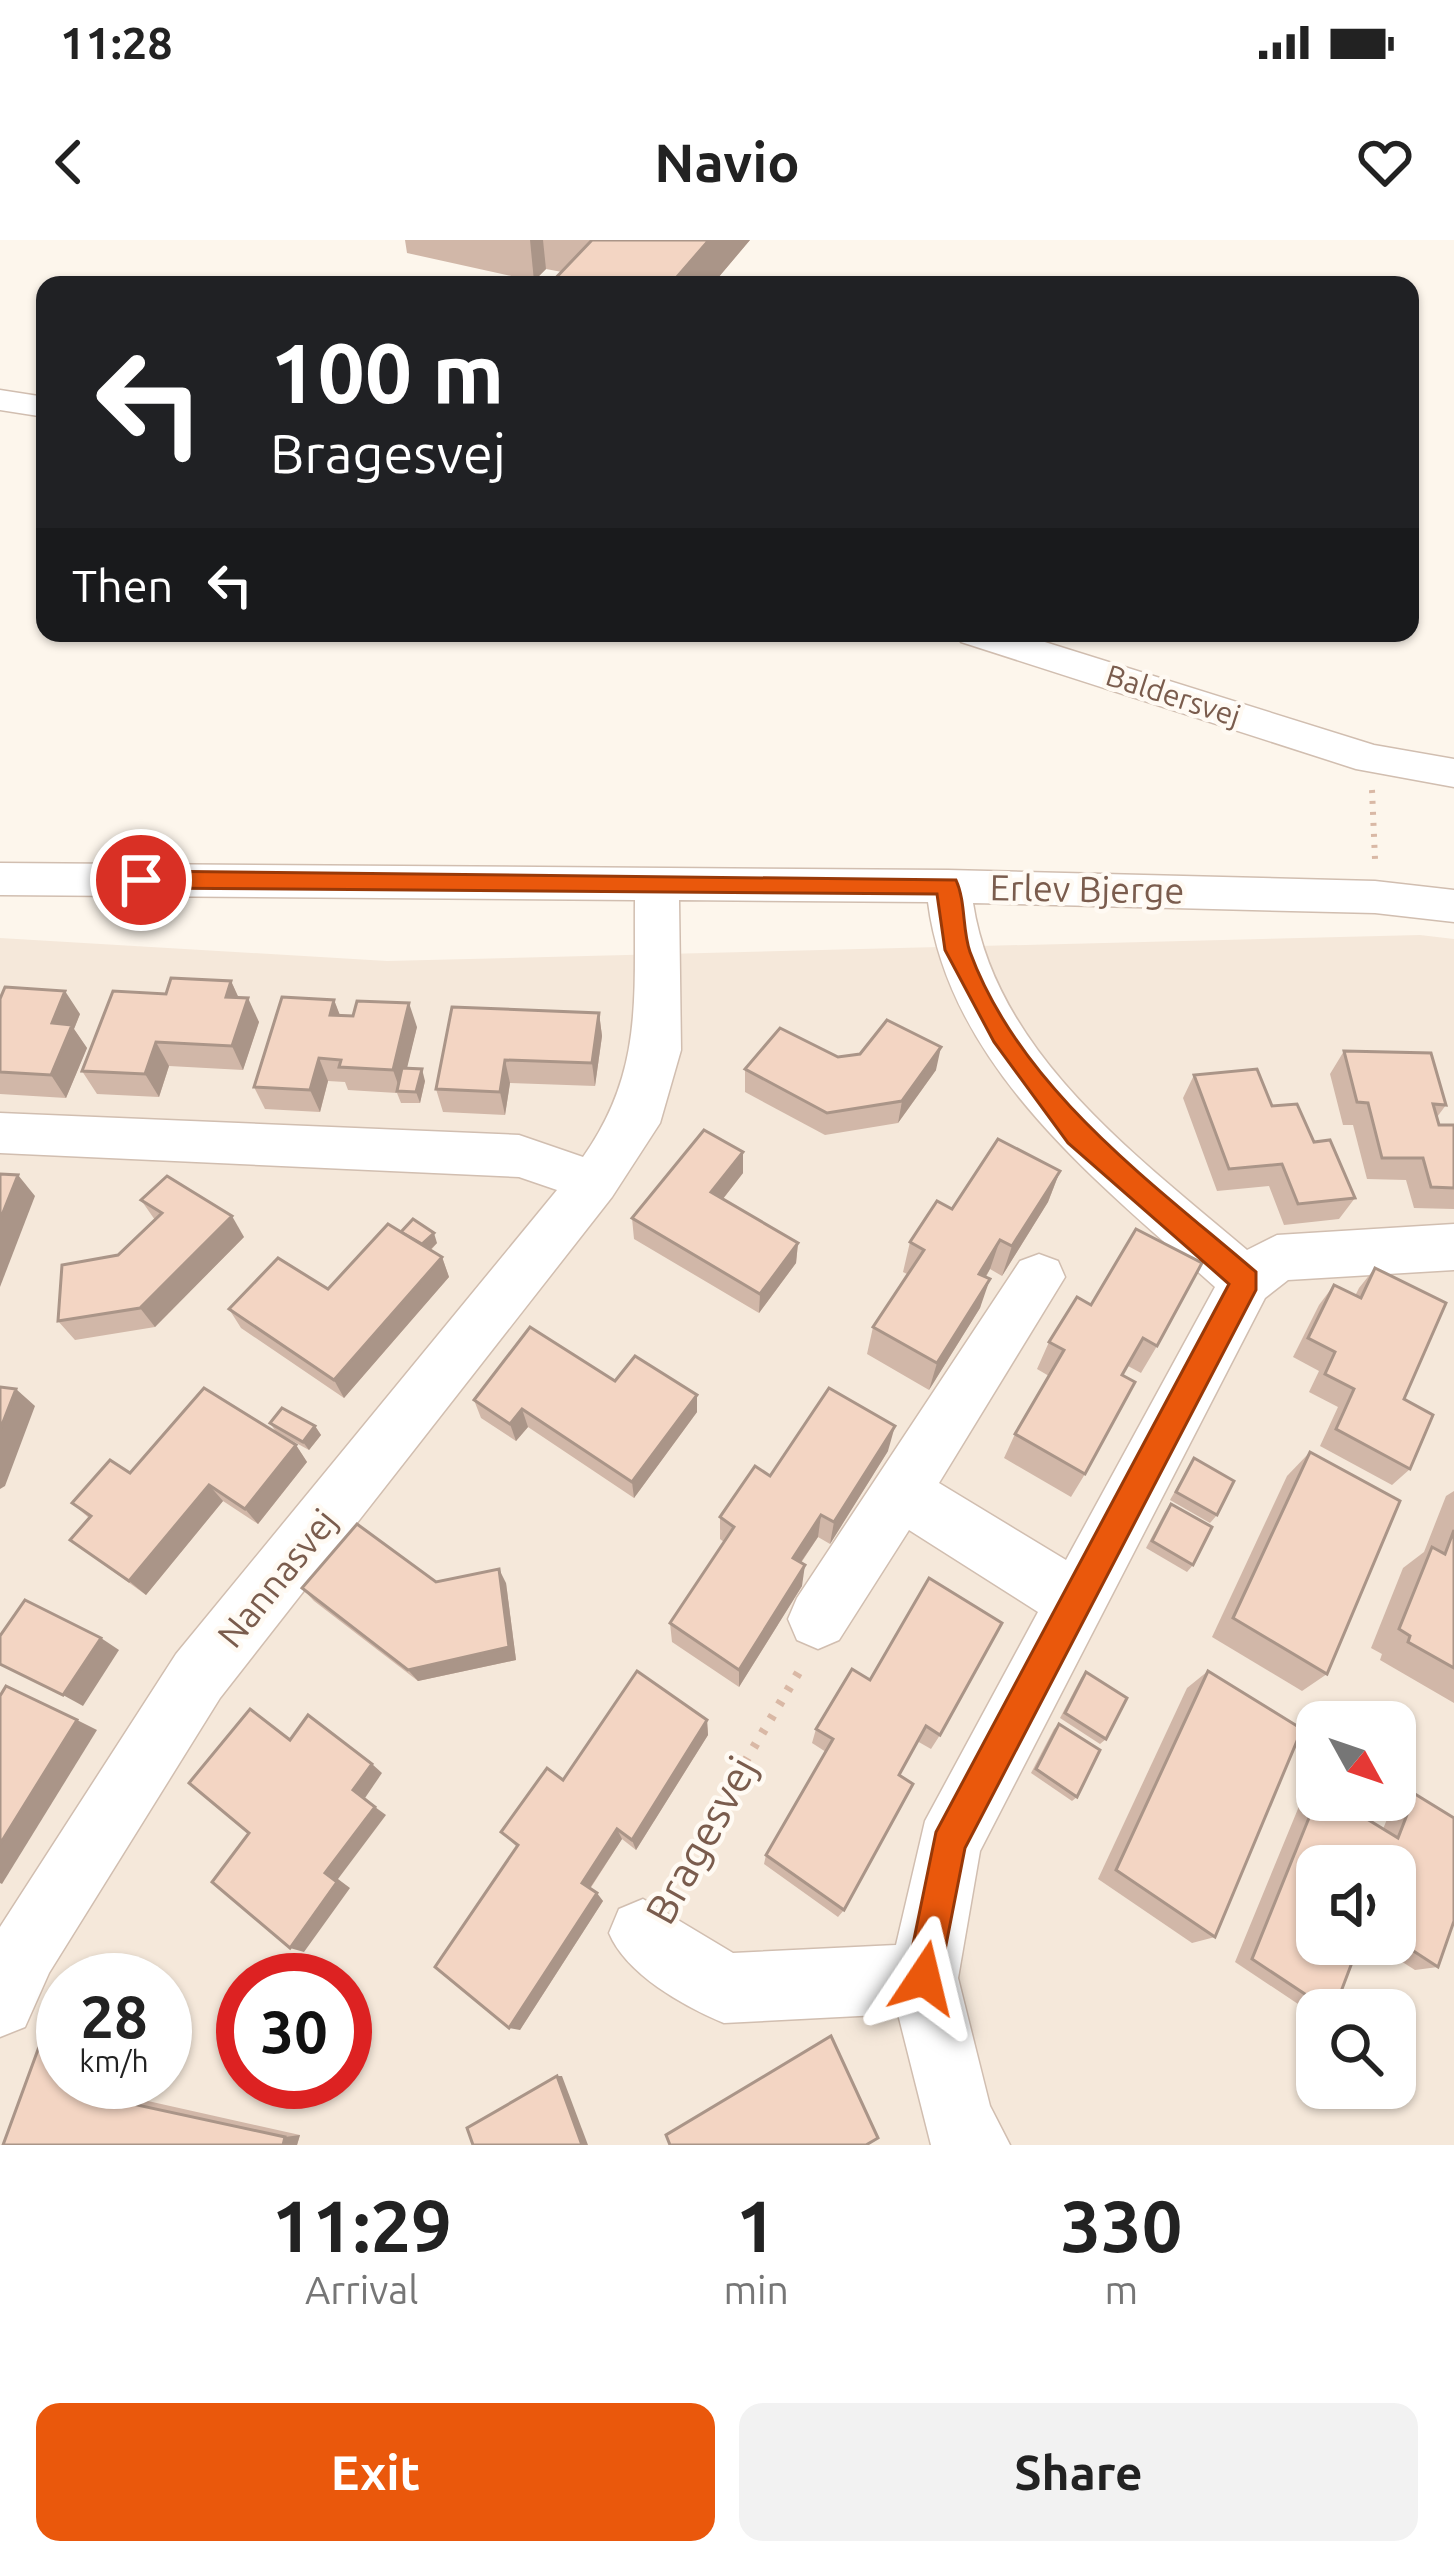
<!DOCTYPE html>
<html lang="en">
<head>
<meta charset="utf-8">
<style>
	body { margin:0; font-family:Ubuntu,sans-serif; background:#f2f2f2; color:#222; height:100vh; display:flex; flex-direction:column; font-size:45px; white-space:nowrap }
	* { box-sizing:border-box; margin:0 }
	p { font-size:39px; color:#767676 }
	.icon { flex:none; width:66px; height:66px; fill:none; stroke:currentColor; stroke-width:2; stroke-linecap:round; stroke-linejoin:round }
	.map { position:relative; height:1905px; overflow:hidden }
	.panel { display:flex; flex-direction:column; background:#fff; flex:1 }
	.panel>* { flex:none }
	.banner { position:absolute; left:36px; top:36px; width:1383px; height:366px; border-radius:24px; box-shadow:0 3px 9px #0004; background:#202124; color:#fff; overflow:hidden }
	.needle { width:78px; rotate:130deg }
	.tools { position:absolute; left:1296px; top:1461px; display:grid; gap:24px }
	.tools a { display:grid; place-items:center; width:120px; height:120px; border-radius:24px; background:#fff; box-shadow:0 3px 9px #0004; font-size:60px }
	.speed { position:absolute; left:36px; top:1713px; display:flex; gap:24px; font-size:60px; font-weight:700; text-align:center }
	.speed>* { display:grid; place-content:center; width:156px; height:156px; border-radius:50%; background:#fff; box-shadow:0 3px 9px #0004; line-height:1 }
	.speed small { font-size:30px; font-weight:400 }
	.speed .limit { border:18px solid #d22; background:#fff; color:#111 }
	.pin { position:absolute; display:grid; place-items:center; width:102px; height:102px; color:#fff; margin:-51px; border:6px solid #fff; border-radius:50%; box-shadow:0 3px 12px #0007 }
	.me { position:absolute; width:132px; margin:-66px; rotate:10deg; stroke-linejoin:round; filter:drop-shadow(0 0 9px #0008) }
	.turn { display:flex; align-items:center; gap:42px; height:252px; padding:0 36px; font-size:54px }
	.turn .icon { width:156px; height:156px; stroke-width:2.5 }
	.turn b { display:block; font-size:84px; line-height:102px }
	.then { display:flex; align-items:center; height:114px; padding:0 36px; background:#0003; gap:24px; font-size:45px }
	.eta { display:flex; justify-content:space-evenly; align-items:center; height:204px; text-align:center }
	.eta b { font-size:72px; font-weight:600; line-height:84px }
	.primary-button { display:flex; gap:24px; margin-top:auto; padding:24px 36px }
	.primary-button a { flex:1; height:138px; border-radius:24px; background:#ea580c; color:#fff; font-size:48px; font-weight:600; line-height:138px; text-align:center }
	.primary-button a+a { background:#f2f2f2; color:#222 }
	.status { display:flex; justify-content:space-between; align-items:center; height:84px; padding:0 60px; background:#fff; direction:ltr }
	.status svg { height:33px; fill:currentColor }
	header { display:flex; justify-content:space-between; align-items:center; height:156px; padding:0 36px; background:#fff; font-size:54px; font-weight:600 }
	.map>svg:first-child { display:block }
</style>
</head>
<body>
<div class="status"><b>11:28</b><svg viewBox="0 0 49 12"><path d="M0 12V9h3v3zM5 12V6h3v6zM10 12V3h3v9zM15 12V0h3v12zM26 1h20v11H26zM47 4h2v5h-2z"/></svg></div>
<header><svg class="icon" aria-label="back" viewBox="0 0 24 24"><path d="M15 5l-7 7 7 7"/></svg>Navio<svg class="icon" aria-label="heart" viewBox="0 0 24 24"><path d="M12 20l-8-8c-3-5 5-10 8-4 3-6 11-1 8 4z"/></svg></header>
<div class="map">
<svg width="1454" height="1905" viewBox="0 0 1454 1905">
	<rect width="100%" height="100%" fill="#fdf6ec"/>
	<path fill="#f5e8da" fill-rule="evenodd" d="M 1420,695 L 1454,699 L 1454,1905 L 0,1905 L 0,698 L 387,721 ZM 1317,1482 L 1395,1482 L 1395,1560 L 1317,1560 ZM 1317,1626 L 1395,1626 L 1395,1704 L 1317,1704 ZM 63,1740 L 165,1740 L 165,1842 L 63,1842 ZM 243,1740 L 345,1740 L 345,1842 L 243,1842 ZM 1317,1770 L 1395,1770 L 1395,1848 L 1317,1848 Z"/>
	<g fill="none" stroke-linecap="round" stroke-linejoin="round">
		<defs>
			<g id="minor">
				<polygon points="0,150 45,157 45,177 0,170"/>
				<polygon points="956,393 1016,393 1374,505 1454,519 1454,547 1356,529 961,402"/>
				<path d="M 0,623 L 948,630 L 1375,641 L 1454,650 L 1454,682 L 1375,673 L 973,663 C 996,814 1138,917 1247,1010 L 1277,995 L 1454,984 L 1454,1030 L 1288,1040 L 1265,1058 L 980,1611 L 958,1738 L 990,1866 L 1010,1905 L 931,1905 L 898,1774 L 724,1783 C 683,1766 626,1734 609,1693 L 619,1669 L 643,1659 L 733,1713 L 896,1705 L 925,1581 L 1038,1372 L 909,1290 L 839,1400 L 818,1409 L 797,1400 L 788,1379 L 797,1358 L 1020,1021 L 1039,1014 L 1058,1021 L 1065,1037 L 939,1243 L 1066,1320 L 1215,1047 C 1099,943 949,827 928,662 L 679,660 L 681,810 L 660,883 L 612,957 L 220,1458 L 49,1733 L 25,1787 L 0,1797 L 0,1687 L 176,1414 L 557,950 L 519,937 L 0,913 L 0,873 L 519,895 L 583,917 C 643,832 634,759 635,660 L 0,655 Z"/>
			</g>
		</defs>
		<use href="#minor" stroke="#d1beb0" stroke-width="3"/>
		<polyline stroke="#d9b8a5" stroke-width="6" stroke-dasharray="3 8" stroke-linecap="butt" points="1372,550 1375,619"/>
		<polyline stroke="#d9b8a5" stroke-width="9" stroke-dasharray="4.5 12" stroke-linecap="butt" points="669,1649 803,1425"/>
		<use href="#minor" fill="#fff" fill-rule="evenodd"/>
	</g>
	<g fill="#d1b7a8">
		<polygon points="405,0 750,0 712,45 549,45 562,32 546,29 534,41 407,13"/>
		<polygon points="231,741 238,757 259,782 243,830 169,826 159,857 97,854 82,831 166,754"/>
		<polygon points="0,759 80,774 74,789 87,808 66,858 0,854"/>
		<polygon points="334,760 340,776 417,787 406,829 425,841 420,863 401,863 397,853 348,850 345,842 328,841 320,872 265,869 254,847"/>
		<polygon points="599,773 602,796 595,846 510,843 505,875 443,872 436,849"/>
		<polygon points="1344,811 1446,865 1437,877 1439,885 1454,885 1454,969 1414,968 1406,940 1367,939 1353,885 1343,885 1330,834"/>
		<polygon points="745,829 936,830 898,883 825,895 745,852"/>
		<polygon points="1194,835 1272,866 1314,902 1355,958 1339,979 1284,985 1269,946 1217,951 1183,858"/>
		<polygon points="743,912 743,933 723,959 798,1003 796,1023 759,1073 634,999 632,978"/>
		<polygon points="1060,931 1048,962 1002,1036 990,1029 986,1037 980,1068 929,1150 867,1114 873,1087 907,1034 903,1032 910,1002 952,969"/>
		<polygon points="141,960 244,997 155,1087 75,1100 58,1081 118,1015 155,980"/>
		<polygon points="401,992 437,1003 431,1010 442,1017 449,1037 344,1158 241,1088 229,1069 328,1049"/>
		<polygon points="1375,1028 1404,1159 1410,1229 1392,1245 1320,1206 1338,1167 1309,1152 1319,1131 1293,1117 1319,1065 1334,1045 1355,1056 1359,1048"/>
		<polygon points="1077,1057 1157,1106 1141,1133 1128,1126 1122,1135 1085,1234 1071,1257 1004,1218 1015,1194 1049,1136 1037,1129 1049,1102"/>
		<polygon points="615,1141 697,1172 634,1258 528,1187 516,1201 481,1178 474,1160"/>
		<polygon points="270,1183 315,1186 321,1195 309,1210 276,1192"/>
		<polygon points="296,1205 307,1222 258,1284 223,1261 146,1355 70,1300 89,1278 72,1263 130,1233"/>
		<polygon points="888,1211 830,1304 818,1297 801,1323 802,1346 739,1447 672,1402 670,1383 724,1302 720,1299 720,1277 770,1236"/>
		<polygon points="1310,1212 1327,1434 1302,1451 1212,1397 1287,1236"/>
		<polygon points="1194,1218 1217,1275 1210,1283 1170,1260"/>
		<polygon points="1454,1251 1454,1463 1380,1420 1382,1414 1371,1408 1403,1328 1424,1312 1446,1256"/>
		<polygon points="1171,1264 1193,1325 1187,1332 1146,1308 1165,1272"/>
		<polygon points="436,1342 506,1343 516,1420 418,1441 314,1361 302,1348"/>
		<polygon points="852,1429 940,1495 931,1509 917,1501 899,1535 844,1670 838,1677 764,1624 766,1615 826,1512 812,1503 816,1489"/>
		<polygon points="1208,1431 1215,1697 1192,1703 1098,1639 1187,1448"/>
		<polygon points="1086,1432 1106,1499 1100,1504 1060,1478 1081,1438"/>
		<polygon points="707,1480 708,1495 636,1610 622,1599 590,1649 603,1661 520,1790 517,1607 501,1592 563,1540"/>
		<polygon points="1059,1484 1077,1557 1072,1561 1031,1533 1054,1489"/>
		<polygon points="1317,1552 1317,1560 1383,1589 1394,1562 1415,1554 1438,1727 1415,1730 1374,1704 1395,1704 1395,1626 1317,1626 1334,1770 1317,1770 1317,1774 1313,1774 1235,1722 1302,1559"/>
		<polygon points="47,1785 63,1786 63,1842 300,1895 297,1905 3,1905"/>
	</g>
	<g fill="#aa9588">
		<polygon points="530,0 543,0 546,29 534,41"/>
		<polygon points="709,0 750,0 712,45 670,45"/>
		<polygon points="231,741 242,765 226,757"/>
		<polygon points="65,751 80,774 74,789 87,808 66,858 51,835 52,783"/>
		<polygon points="248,758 259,782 243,830 232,806"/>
		<polygon points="334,760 343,783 330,775"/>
		<polygon points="409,763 417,787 401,853 393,830"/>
		<polygon points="599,773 602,796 595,846 592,823"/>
		<polygon points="156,802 169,826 159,857 145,834"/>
		<polygon points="941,807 936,830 898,883 902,861"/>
		<polygon points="319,818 328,841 320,872 310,850"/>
		<polygon points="505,820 510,843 505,875 500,852"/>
		<polygon points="422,829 425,841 420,863 416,852"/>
		<polygon points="743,912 743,933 711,974 711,952"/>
		<polygon points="1060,931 1048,962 1002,1036 1012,1006"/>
		<polygon points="18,935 35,956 0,1047 0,980"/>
		<polygon points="232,976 244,997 155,1087 140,1068"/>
		<polygon points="434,993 437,1003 423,1017 419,1007"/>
		<polygon points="1000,1000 990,1029 970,1062 979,1034"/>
		<polygon points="798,1003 796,1023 759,1073 760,1054"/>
		<polygon points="442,1017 449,1037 344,1158 334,1140"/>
		<polygon points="990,1039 980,1068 929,1150 937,1123"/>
		<polygon points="16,1149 35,1166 5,1246 0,1249 0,1190"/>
		<polygon points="697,1155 697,1172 634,1258 632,1242"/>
		<polygon points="522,1169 528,1187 516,1201 510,1184"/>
		<polygon points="315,1186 321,1195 309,1210 303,1202"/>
		<polygon points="895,1186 888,1211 830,1304 834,1282"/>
		<polygon points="296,1205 307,1222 258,1284 245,1269"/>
		<polygon points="209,1245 223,1261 146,1355 129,1341"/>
		<polygon points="821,1275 818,1297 790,1338 793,1318"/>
		<polygon points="805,1325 802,1346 739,1447 739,1430"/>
		<polygon points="499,1329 506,1343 516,1420 418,1441 408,1430"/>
		<polygon points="101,1398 119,1410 83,1466 63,1455"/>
		<polygon points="77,1480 97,1490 2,1644 0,1643 0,1604"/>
		<polygon points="707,1480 708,1495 636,1610 632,1600"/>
		<polygon points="372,1524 382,1533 365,1558 353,1550"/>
		<polygon points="375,1567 386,1575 338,1639 350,1648 304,1712 290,1708 325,1633"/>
		<polygon points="617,1589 622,1599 588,1651 582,1643"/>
		<polygon points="597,1653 603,1661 520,1790 509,1788"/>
		<polygon points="557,1836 562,1836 588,1905 582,1905"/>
		<polygon points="129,1842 149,1842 143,1860 123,1862"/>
		<polygon points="300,1895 297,1905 283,1905 285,1897"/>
	</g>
	<g fill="#f3d5c3" stroke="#aa9588" stroke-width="3">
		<polygon points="592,0 709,0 670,45 549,45"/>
		<polygon points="387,39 420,45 381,45"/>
		<polygon points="171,738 231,741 226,757 248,758 232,806 156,802 145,834 82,831 113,751 166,754"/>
		<polygon points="5,747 65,751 52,783 72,785 51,835 0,832 0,759"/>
		<polygon points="282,757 334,760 330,775 353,776 357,761 409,763 393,830 339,827 341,820 319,818 310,850 254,847"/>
		<polygon points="452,767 599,773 592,823 505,820 500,852 436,849"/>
		<polygon points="887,780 941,807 902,861 827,873 745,829 780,788 838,817 860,814"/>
		<polygon points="1344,811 1431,813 1446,865 1433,864 1439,885 1454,885 1454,948 1431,947 1423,918 1382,918 1368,863 1357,862"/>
		<polygon points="402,828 422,829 416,852 397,851"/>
		<polygon points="1257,829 1272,866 1297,864 1314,902 1330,900 1355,958 1298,964 1282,924 1229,929 1194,835"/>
		<polygon points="704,890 743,912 711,952 798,1003 760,1054 632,978"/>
		<polygon points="998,899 1060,931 1012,1006 1000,1000 979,1034 990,1039 937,1123 873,1087 924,1010 910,1002 937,961 952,969"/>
		<polygon points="0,934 18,935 0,980"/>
		<polygon points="167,936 232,976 140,1068 58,1081 62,1025 118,1015 162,973 141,960"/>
		<polygon points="413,979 434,993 422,1004 401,992"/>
		<polygon points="388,984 442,1017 334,1140 229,1069 278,1018 328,1049"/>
		<polygon points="1136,989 1202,1023 1157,1106 1143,1098 1122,1135 1135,1142 1085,1234 1015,1194 1064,1110 1049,1102 1077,1057 1091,1065"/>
		<polygon points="1375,1028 1446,1063 1404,1159 1433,1175 1410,1229 1336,1189 1354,1149 1325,1134 1335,1112 1308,1098 1334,1045 1361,1058"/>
		<polygon points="530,1087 615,1141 635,1116 697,1155 632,1242 522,1169 510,1184 474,1160"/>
		<polygon points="0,1147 16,1149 0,1190"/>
		<polygon points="204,1148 296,1205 245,1269 209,1245 129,1341 70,1300 91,1276 72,1263 110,1220 130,1233"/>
		<polygon points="829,1148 895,1186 834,1282 821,1275 793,1318 805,1325 739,1430 670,1383 734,1287 720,1277 755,1226 770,1236"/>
		<polygon points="282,1168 315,1186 303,1202 270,1183"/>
		<polygon points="1310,1212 1400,1261 1327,1434 1233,1378"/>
		<polygon points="1194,1218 1234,1241 1217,1275 1176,1252"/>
		<polygon points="1171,1264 1212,1287 1193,1325 1152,1301"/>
		<polygon points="357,1284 436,1342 499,1329 509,1407 408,1430 302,1348"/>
		<polygon points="1454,1290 1454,1428 1408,1402 1410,1396 1399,1389 1432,1307 1445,1314"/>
		<polygon points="929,1338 1002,1383 940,1495 926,1486 899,1535 913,1544 844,1670 766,1615 833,1499 816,1489 852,1429 870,1440"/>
		<polygon points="25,1360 101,1398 63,1455 0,1424 0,1396"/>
		<polygon points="637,1431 707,1480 632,1600 617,1589 582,1643 597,1653 509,1788 435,1727 518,1605 501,1592 547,1528 563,1540"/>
		<polygon points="1208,1431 1302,1489 1215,1697 1116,1630"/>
		<polygon points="1086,1432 1127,1458 1106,1499 1065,1473"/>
		<polygon points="6,1446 77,1480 0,1604 0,1456"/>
		<polygon points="250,1469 290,1500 308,1475 372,1524 353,1550 375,1567 325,1633 337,1642 290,1708 212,1642 249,1593 189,1543"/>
		<polygon points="1059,1484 1100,1510 1077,1557 1036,1529"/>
		<polygon points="1415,1554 1454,1578 1454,1681 1438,1727 1395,1699 1395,1626 1317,1626 1317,1704 1359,1704 1334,1770 1329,1770 1252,1719 1317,1558 1317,1560 1336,1560 1398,1598"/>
		<polygon points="47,1785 63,1788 63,1842 129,1842 123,1862 285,1897 283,1905 3,1905"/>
		<polygon points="831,1796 878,1898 866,1905 670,1905 666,1895"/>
		<polygon points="557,1836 582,1905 473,1905 467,1888"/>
	</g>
	<path fill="#ea580c" stroke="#983908" stroke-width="3" d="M 141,631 L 956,640 C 966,662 962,689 970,712 C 1020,848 1150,941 1256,1032 L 1256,1050 L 965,1608 L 937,1751 L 924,1757 L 911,1751 L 906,1738 L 936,1592 L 1229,1044 L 1068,903 L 994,802 L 945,710 L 937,654 L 141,648 L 129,640 Z"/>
	<g text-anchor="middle" stroke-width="9" stroke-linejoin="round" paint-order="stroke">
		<g font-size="30" fill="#7a5c4d" stroke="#fffaf3">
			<text transform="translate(1173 456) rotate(18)" y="10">Baldersvej</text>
		</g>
		<g font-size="36" fill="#7a5c4d" stroke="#fffaf3">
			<text transform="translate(1087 649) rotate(1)" y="13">Erlev Bjerge</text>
			<text transform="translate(277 1338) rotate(-51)" y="13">Nannasvej</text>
		</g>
		<g font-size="42" fill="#7a5c4d" stroke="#fffaf3">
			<text transform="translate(701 1600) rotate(-61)" y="15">Bragesvej</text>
		</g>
	</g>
</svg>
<div class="tools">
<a><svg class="needle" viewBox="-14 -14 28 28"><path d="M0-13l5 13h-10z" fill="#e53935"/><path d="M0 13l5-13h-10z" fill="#767676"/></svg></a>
<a><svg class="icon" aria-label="sound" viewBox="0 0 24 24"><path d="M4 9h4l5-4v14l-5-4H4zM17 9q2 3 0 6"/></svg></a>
<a><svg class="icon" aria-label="search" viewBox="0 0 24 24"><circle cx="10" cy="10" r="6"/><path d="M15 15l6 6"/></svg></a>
</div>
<div class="speed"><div>28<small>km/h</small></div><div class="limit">30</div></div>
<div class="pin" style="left:141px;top:640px;background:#d93025"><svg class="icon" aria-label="arrive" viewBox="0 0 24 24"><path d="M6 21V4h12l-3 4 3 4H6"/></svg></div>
<svg class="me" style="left:924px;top:1738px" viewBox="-20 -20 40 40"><path d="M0-17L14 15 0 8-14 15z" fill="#ea580c" stroke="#fff" stroke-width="4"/></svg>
<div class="banner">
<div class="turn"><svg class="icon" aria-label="left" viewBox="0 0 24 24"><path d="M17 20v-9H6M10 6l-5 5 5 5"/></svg><div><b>100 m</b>Bragesvej</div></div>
<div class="then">Then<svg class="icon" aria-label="left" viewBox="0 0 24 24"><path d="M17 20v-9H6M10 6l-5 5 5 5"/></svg></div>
</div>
</div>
<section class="panel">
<div class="eta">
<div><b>11:29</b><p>Arrival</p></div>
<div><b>1</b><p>min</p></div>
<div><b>330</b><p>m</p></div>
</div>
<div class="primary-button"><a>Exit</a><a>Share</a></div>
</section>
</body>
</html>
